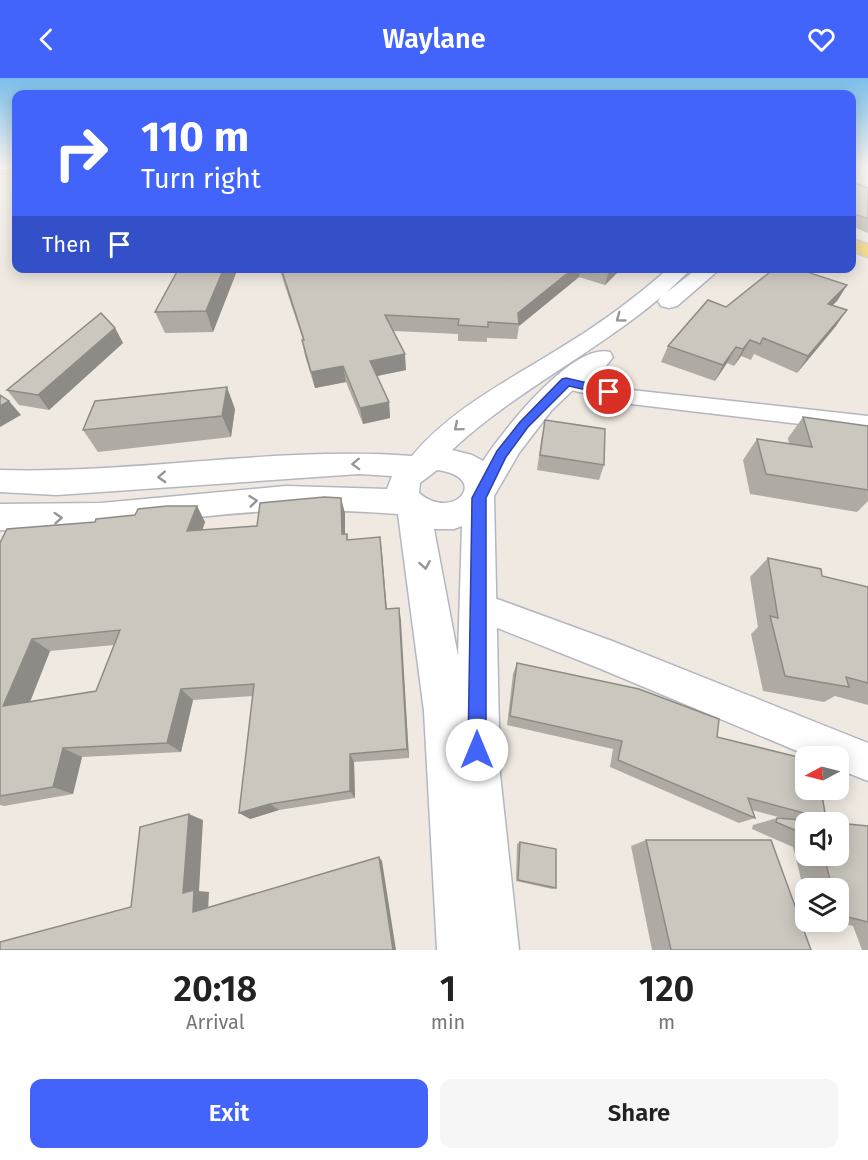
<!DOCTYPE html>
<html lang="en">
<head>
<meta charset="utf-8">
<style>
	body { margin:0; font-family:"Fira Sans",sans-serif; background:#f6f6f6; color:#222; height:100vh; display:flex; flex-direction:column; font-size:22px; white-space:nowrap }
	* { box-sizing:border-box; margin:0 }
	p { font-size:20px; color:#767676 }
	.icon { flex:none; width:33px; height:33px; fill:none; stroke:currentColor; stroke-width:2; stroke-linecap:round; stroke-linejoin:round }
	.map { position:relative; height:872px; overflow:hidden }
	.side { display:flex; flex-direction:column; background:#fff; flex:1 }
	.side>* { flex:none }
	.hud { position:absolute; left:12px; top:12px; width:844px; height:183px; border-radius:12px; box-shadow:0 3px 15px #0003; background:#4264fb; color:#fff; overflow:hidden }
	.needle { width:39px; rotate:263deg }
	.tools { position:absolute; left:795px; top:668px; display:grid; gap:12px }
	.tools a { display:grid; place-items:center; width:54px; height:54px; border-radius:12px; background:#fff; box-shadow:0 3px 15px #0003; font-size:30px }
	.pin { position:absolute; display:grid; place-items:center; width:51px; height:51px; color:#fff; margin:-26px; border:3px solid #fff; border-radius:50%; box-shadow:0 2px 6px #0007 }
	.me { position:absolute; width:66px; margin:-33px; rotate:0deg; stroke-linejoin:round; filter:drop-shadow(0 0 4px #0008) }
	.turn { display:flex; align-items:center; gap:21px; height:126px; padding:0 30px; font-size:27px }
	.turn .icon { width:78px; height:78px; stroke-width:2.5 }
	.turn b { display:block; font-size:42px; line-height:51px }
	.then { display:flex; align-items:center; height:57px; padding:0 30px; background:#0003; gap:12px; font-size:22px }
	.eta { display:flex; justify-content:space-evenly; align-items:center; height:102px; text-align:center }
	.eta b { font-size:36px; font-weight:600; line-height:42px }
	.action { display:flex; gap:12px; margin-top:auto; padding:12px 30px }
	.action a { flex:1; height:69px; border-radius:12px; background:#4264fb; color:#fff; font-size:24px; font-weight:600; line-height:69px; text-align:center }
	.action a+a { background:#f6f6f6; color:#222 }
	header { display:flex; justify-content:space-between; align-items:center; height:78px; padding:0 30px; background:#4264fb; color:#fff; font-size:27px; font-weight:600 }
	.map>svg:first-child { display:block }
</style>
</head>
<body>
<header><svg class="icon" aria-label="back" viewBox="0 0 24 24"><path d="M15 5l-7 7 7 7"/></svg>Waylane<svg class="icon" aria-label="heart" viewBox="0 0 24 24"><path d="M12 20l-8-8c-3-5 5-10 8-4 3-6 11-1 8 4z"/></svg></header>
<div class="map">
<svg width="868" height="872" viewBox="0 0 868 872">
	<rect width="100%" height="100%" fill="#efe9e1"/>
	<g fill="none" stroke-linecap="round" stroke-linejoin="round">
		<defs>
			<g id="street">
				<polygon points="566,297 631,312 868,338 868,354 631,326 558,309 555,304 558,299"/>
				<polygon points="478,514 612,563 868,665 868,703 838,691 838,678 809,678 601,591 467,538 463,528 467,518"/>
			</g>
			<path id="secondary" d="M 669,190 L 692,190 L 666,215 L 698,190 L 721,190 L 677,228 L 669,230 L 661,228 L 658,223 L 661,219 C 595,275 515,313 452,372 L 472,377 L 483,383 C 502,354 572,264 610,274 L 613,279 L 606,288 L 576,309 L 551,333 L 519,375 L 494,418 L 500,696 L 519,872 L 437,872 L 424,633 L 398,436 C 356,433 313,431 270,433 C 179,438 91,456 0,452 L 0,426 L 101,425 L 286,408 L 387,411 L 392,398 L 359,396 L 57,417 L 0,414 L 0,392 C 138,396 275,368 412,378 C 450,332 507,303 557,272 C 597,248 634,221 669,190 ZM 437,392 C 492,399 454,445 419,415 L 420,405 ZM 462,448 L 458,578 L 434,451 L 454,451 Z"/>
			<polygon id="primary" points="852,161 868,166 868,179 852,173"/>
		</defs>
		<use href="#street" stroke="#b4b7c1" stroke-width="3"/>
		<use href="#secondary" stroke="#b4b7c1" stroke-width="3"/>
		<use href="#primary" stroke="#c9c9c9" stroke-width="3"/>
		<use href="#street" fill="#fff" fill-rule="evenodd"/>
		<use href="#secondary" fill="#fff" fill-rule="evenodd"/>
		<use href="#primary" fill="#f2d163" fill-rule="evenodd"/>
	</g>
	<g fill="#afaba4" fill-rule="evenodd">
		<rect x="0" y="90" width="16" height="7"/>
		<polygon points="852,104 868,110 868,155 852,148"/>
		<polygon points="238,190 213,254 165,255 155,234"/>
		<polygon points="279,190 622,190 605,207 579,199 519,248 517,261 487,260 487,264 458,263 458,256 394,253 406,292 377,298 389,324 390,340 363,346 346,304 315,310 305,278 302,262 303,262"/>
		<polygon points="847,207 837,223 832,227 836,248 797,295 754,276 751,282 741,278 734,288 727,285 715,303 661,284 668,268 726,229"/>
		<polygon points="115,250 123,265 49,332 19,327 7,312"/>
		<polygon points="235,331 231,359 98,374 83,352"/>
		<polygon points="803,339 868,348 868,423 857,434 750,416 743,382 757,361 789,366 788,360"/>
		<polygon points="545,342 604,387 599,402 537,392 542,357"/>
		<path d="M 197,428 L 205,444 L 202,452 L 257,448 L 345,435 L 345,456 L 347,456 L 348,462 L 380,459 L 386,531 L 399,530 L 409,680 L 354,684 L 355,720 L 279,732 L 250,741 L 253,618 L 193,622 L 181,674 L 82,679 L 73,716 L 4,728 L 0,727 L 0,465 L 135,437 ZM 114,567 L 96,613 L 30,624 L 50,573 Z"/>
		<polygon points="768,480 822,498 868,509 868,627 835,618 824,624 763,613 751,556 758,549 750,499"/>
		<polygon points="517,585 717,659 826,741 818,743 806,744 806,777 838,777 868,748 868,872 862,872 853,848 833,843 838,843 838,810 806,810 806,821 793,769 752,751 753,747 777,740 786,741 752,732 755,740 739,745 610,689 613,671 507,647 513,596"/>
		<polygon points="646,762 811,872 652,872 631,768"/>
		<polygon points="520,764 556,810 552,811 516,803 517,766"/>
	</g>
	<g fill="#8e8b86">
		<polygon points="224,190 238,190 213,254 206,233"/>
		<polygon points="574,190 581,190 579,199 519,248 518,235"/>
		<polygon points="610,190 622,190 605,207 609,192"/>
		<polygon points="847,207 837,223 818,242 828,226"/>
		<polygon points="847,232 836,248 797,295 808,278"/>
		<polygon points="115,250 123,265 49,332 38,317"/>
		<polygon points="750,262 741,278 734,288 743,271"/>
		<polygon points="736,269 727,285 715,303 723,287"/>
		<polygon points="405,276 406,292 372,299 370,283"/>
		<polygon points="343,288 346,304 315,310 311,294"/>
		<polygon points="227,309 235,331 231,359 222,338"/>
		<polygon points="9,323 21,337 0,349 0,328"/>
		<polygon points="389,324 390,340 363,346 360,330"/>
		<polygon points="341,420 345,435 345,471 342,456"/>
		<polygon points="197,428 205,444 197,468 187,453"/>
		<polygon points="380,459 382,474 388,544 386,531"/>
		<polygon points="399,530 401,543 409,680 407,671"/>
		<polygon points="32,561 50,573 24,639 3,628"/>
		<polygon points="181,611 193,622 181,674 167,665"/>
		<polygon points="63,670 82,679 73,716 53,709"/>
		<polygon points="350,676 354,684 355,720 350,713"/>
		<polygon points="270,726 279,732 250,741 239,735"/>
		<polygon points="189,736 203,742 199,813 209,814 208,834 193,834 183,815"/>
		<polygon points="379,779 382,783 396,872 393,872"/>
	</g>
	<g fill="#cbc7bf" stroke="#8e8b86" stroke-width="1.5" fill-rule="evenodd">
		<polygon points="852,104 868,110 868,141 852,135"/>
		<polygon points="179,190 224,190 206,233 155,234"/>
		<polygon points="281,190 574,190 518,235 519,246 488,244 488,249 458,247 459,241 385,237 405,276 370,283 389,324 360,330 343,288 311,294 302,262 304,262"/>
		<polygon points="775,190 795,190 847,207 828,226 847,232 808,278 763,260 760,266 750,262 743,271 736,269 723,287 668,268 708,222 726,229"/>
		<polygon points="101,235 115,250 38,317 7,312"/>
		<polygon points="227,309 222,338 83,352 95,323"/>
		<polygon points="0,317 9,323 0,328"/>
		<polygon points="803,339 868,348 868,412 766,396 757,361 812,369"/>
		<polygon points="545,342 605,351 604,387 540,377"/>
		<path d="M 324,419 L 341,420 L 342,456 L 347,456 L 347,462 L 380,459 L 386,531 L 399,530 L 407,671 L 350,676 L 350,713 L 270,726 L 239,735 L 254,606 L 181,611 L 167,665 L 63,670 L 53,709 L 0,718 L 0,465 L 7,451 L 95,444 L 96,441 L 135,437 L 138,431 L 167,428 L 197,428 L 187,453 L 257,448 L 260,425 ZM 120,552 L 96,613 L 3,628 L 32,561 Z"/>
		<polygon points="768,480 821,491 822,498 868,509 868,605 846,599 849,609 785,598 770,538 778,540"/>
		<polygon points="517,585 639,611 719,641 717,659 806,681 806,711 821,711 826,741 748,720 755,740 618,682 622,663 510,638"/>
		<polygon points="189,736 183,815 194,812 193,834 379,779 393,872 0,872 0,864 131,829 140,749"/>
		<polygon points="777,740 825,744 806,744 806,757 776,744"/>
		<polygon points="838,745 868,748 868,844 840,837 838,833 838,810 832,810 824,777 838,777"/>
		<polygon points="646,762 771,762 811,872 671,872"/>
		<polygon points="520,764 556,771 556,810 518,802"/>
	</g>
	<defs><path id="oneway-chevron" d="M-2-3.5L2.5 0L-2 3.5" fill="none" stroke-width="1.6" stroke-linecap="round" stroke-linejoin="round" transform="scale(1.5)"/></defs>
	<g stroke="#969696">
		<use href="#oneway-chevron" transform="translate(620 240) rotate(144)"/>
		<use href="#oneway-chevron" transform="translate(458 349) rotate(140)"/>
		<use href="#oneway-chevron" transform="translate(356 386) rotate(178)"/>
		<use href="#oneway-chevron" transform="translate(162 399) rotate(177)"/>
		<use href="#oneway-chevron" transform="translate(253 423) rotate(-6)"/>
		<use href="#oneway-chevron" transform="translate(58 440) rotate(-4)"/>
		<use href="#oneway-chevron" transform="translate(425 487) rotate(80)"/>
	</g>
	<linearGradient id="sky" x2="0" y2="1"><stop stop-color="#7abfeb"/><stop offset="0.42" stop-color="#f8f5f2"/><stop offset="1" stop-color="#f8f5f2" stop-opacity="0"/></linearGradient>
	<rect width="868" height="212" fill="url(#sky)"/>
	<polygon fill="#4264fb" stroke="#2b41a3" stroke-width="1.5" points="566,300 613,311 615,314 609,317 569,308 528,349 506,379 486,420 486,672 484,678 477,681 470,678 468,672 472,420 497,373 520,344 562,301"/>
</svg>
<div class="tools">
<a><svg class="needle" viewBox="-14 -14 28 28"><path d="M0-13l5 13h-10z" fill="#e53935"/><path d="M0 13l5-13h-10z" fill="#767676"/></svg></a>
<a><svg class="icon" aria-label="sound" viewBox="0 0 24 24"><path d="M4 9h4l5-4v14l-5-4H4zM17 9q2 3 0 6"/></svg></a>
<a><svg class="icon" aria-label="layers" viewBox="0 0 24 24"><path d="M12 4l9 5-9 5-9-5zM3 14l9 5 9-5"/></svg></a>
</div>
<div class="pin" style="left:609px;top:314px;background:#d93025"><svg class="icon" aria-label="arrive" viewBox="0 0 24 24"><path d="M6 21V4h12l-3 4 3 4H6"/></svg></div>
<svg class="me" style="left:477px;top:672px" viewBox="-20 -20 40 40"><circle r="19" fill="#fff"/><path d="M0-13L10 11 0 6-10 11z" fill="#4264fb"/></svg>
<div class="hud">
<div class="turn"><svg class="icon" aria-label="right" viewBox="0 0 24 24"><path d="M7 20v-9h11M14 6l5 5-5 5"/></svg><div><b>110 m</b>Turn right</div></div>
<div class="then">Then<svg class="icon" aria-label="arrive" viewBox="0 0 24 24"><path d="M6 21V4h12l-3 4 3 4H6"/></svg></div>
</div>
</div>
<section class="side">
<div class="eta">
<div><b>20:18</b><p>Arrival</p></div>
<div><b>1</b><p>min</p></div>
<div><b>120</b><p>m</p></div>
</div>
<div class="action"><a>Exit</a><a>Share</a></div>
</section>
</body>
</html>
